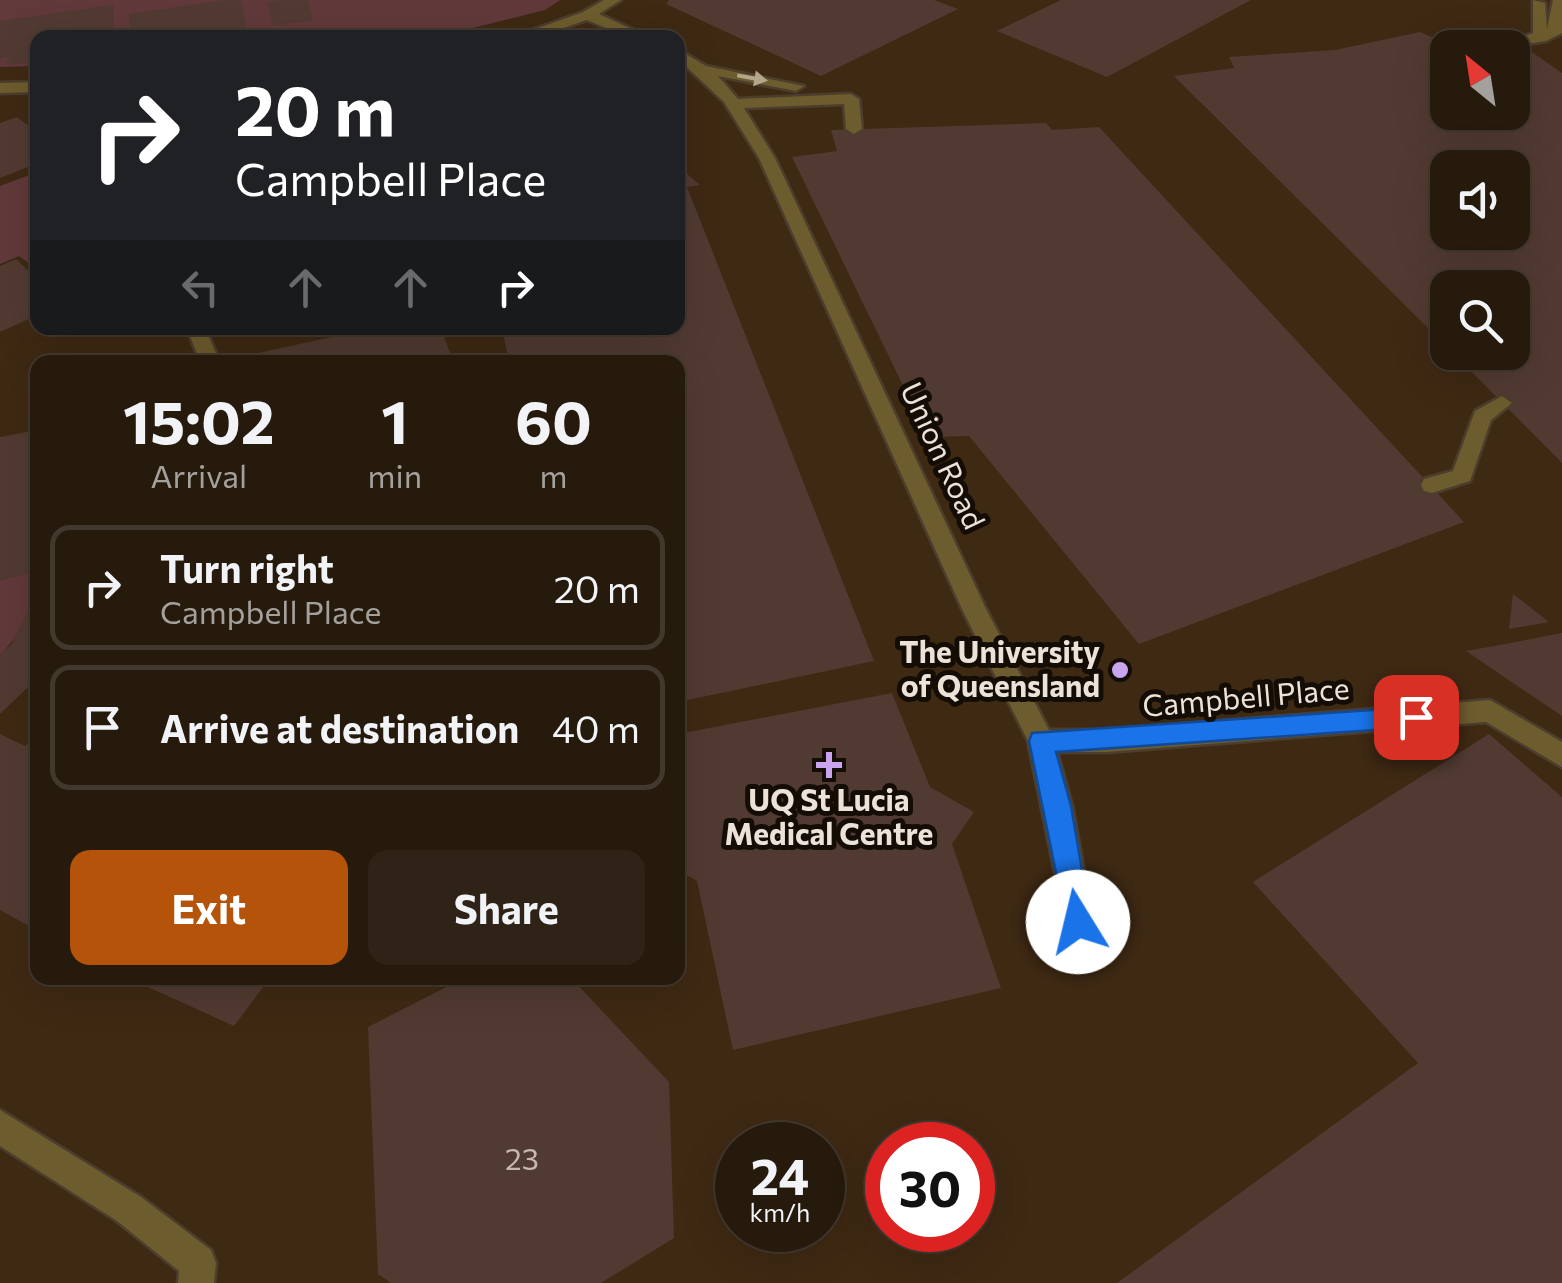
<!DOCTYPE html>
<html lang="en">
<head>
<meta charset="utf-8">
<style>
	body { margin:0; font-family:Commissioner,sans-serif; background:#2e2316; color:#f1f3f6; height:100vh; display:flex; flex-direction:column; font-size:38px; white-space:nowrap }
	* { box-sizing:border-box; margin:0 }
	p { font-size:32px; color:#a4a19d }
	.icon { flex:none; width:55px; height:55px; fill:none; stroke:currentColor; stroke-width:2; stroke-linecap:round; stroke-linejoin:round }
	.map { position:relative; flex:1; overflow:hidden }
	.sheet { position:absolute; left:30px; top:355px; width:655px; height:630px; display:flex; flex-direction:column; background:#261a0d; border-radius:20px; box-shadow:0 10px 40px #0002,0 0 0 2px #42382e }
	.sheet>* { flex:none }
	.hud { position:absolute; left:30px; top:30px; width:655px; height:305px; border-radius:20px; box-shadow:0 10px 40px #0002,0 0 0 2px #42382e; background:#202124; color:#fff; overflow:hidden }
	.needle { width:65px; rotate:330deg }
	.fabs { position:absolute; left:1430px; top:30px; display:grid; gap:20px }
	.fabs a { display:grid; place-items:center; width:100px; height:100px; border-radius:20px; background:#261a0d; box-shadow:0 10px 40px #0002,0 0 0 2px #42382e; font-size:50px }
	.speed { position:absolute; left:715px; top:1122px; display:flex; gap:20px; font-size:50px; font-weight:700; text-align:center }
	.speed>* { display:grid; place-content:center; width:130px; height:130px; border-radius:50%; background:#261a0d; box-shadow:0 10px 40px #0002,0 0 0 2px #42382e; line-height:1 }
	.speed small { font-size:25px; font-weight:400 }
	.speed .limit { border:15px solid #d22; background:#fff; color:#111 }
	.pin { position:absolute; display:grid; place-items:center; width:85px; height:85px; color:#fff; margin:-42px; border-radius:20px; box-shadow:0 5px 15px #0006 }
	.me { position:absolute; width:110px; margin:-55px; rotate:351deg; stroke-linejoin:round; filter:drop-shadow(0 0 8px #0008) }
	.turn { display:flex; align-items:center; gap:35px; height:210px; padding:0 40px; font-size:45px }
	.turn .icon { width:130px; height:130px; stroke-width:2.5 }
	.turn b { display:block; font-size:70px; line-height:85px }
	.lanes { display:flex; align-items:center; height:95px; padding:0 40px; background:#0003; justify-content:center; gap:50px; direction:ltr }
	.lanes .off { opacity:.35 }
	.eta { display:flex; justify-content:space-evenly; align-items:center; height:170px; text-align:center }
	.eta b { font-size:60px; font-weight:700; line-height:70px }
	.cta { display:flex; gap:20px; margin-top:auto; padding:20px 40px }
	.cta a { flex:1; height:115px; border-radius:20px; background:#b45309; color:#fff; font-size:40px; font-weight:700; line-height:115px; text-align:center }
	.cta a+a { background:#2e2316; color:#f1f3f6 }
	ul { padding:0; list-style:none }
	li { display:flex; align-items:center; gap:30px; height:125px; margin:0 20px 15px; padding:0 20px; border:5px solid #42382e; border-radius:20px }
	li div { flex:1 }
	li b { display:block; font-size:38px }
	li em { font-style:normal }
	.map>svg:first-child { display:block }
</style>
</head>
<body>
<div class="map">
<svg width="1562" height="1283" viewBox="0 0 1562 1283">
	<rect width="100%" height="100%" fill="#322211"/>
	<path fill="#3e2913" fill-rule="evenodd" d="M 0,0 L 1562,0 L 1562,1283 L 0,1283 ZM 38,38 L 678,38 L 678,328 L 38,328 ZM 1448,48 L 1512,48 L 1512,112 L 1448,112 ZM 1448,168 L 1512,168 L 1512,232 L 1448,232 ZM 1448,288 L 1512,288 L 1512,352 L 1448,352 ZM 38,362 L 678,362 L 678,978 L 38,978 ZM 738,1145 L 822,1145 L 822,1230 L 738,1230 ZM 888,1145 L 972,1145 L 972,1230 L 888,1230 Z"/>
	<g fill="#61393a">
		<polygon points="0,0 560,0 545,10 436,37 38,38 37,66 0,67"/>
		<polygon points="37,172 37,269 19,256 0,264 0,186"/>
		<path d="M 37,571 C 36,600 22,635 0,655 L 0,580 Z"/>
	</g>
	<g fill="#513a31" fill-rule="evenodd">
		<polygon points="225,0 241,0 247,30 193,38 130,38 129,14"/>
		<polygon points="279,0 308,0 313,20 273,26 268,2"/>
		<polygon points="669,0 934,0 958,9 821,76 666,4"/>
		<polygon points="1061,0 1251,0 1107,77 997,31"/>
		<polygon points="114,5 114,38 38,38 38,61 7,65 8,57 0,58 0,21"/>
		<path d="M 1420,32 L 1439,40 L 1503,32 L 1562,73 L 1562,463 L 1452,352 L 1512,352 L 1512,288 L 1448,288 L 1448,348 L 1174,76 L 1234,68 L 1229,57 L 1335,50 ZM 1448,48 L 1512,48 L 1512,112 L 1448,112 ZM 1448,168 L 1512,168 L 1512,232 L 1448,232 Z"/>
		<polygon points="17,117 38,133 38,163 0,178 0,123"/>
		<polygon points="1046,123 1052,130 1099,127 1464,522 1139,644 969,436 928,437 792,157 837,151 831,130"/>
		<polygon points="678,166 700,185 687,187 874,661 678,702 678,362 509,362 502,328 678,328"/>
		<polygon points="16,259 38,280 38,315 0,332 0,266"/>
		<polygon points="374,328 441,328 451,356 423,362 259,362 258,353"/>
		<polygon points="38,430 38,571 0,580 0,437"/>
		<polygon points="37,592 38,683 30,685 0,714 0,655 11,645"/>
		<polygon points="1513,594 1549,622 1509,629"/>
		<polygon points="1562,633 1562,716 1466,651 1500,645"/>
		<polygon points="892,693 930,787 974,812 952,844 1001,988 733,1050 697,881 678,870 678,734"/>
		<polygon points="38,733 38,931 0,910 0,734 25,746"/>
		<polygon points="1489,734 1562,797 1562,1283 1117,1283 1418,1063 1253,882"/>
		<polygon points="128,978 270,978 234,1026"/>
		<polygon points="464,978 571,978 669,1082 674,1238 601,1283 391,1283 378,1274 368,1027"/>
	</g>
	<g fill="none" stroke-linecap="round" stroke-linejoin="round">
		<defs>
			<g id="minor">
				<polygon points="604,0 621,0 599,14 651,38 630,38 587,20 533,38 510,38 583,12"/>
				<polygon points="1533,0 1545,3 1547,29 1553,0 1562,0 1562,33 1546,41 1514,46 1514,40 1533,33"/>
				<polygon points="678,49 706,66 804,86 796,91 718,76 738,99 851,94 859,99 862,129 854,134 846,129 844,104 744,108 775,158 986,609 1049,730 1107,730 1490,700 1562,742 1562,767 1486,722 1107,752 1057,752 1072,806 1093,921 1089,931 1078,935 1067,931 1028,741 962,609 759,158 724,102 678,59"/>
				<polygon points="38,82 38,92 0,93 0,83"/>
				<polygon points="187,328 205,328 220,362 200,362"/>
				<polygon points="1502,396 1512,403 1491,420 1470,481 1432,493 1424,491 1421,485 1424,479 1453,471 1475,411"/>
				<polygon points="0,1110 141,1197 211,1250 216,1263 214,1283 178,1283 179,1271 117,1221 0,1146"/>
			</g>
		</defs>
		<use href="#minor" stroke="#4c3d2d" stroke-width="5"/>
		<use href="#minor" fill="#6d5c2d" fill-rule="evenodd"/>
	</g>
	<defs><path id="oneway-solid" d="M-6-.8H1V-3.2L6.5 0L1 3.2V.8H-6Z" transform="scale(2.5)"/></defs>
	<use fill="#b3a68b" href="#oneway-solid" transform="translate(752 78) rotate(10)"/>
	<polygon fill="#1a73e8" stroke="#114b97" stroke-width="2.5" points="1416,707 1427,717 1416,727 1056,752 1071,806 1091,922 1087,931 1078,934 1068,931 1029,741 1032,733"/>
	<g fill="#c8a5ee" stroke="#140d06" stroke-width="4">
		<circle cx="1120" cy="670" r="10"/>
		<path d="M824 750h10v10h10v10h-10v10h-10v-10h-10v-10h10z"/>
	</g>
	<g text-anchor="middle" stroke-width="10" stroke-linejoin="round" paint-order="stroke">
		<g font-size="30" fill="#ede2d8" stroke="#140d06">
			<text transform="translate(942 456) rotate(65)" y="10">Union Road</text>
			<text transform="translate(1246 698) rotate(-5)" y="10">Campbell Place</text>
		</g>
		<g font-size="30" font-weight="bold" fill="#ede2d8" stroke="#140d06" text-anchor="end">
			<text x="1100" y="663">The University<tspan x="1100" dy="34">of Queensland</tspan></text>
			<text x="829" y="811" text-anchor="middle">UQ St Lucia<tspan x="829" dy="34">Medical Centre</tspan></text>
		</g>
		<g font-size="30" fill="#c6b8ae">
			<text x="522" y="1170">23</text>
		</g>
	</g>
</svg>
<div class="fabs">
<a><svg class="needle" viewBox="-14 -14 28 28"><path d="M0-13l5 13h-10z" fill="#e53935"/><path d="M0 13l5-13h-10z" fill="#a4a19d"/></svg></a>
<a><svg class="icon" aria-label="sound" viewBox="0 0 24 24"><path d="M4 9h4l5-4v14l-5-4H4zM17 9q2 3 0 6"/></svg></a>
<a><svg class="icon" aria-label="search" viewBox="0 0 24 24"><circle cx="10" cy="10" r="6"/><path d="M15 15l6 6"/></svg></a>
</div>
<div class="speed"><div>24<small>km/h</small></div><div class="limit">30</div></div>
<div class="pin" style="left:1416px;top:717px;background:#d93025"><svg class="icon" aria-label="arrive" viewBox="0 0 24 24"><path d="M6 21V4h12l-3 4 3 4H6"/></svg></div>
<svg class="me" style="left:1078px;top:922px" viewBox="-20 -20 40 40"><circle r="19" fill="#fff"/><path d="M0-13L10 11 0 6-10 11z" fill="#1a73e8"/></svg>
<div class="hud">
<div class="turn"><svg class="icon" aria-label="right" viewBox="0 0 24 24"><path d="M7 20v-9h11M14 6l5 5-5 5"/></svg><div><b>20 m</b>Campbell Place</div></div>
<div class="lanes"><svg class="icon off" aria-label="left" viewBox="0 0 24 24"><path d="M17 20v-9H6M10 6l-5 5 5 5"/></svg><svg class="icon off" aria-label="ahead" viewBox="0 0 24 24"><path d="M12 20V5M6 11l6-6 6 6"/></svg><svg class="icon off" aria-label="ahead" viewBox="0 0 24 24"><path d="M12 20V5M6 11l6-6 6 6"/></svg><svg class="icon" aria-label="right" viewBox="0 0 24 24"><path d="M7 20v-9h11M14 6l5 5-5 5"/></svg></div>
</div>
<section class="sheet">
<div class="eta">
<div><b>15:02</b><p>Arrival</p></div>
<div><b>1</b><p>min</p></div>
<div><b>60</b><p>m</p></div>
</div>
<ul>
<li><svg class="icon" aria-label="right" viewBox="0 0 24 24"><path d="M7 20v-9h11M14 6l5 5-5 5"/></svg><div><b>Turn right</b><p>Campbell Place</p></div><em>20 m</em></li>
<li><svg class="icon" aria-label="arrive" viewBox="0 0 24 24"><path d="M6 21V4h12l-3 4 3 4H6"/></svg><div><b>Arrive at destination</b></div><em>40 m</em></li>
</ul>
<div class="cta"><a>Exit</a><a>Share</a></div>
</section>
</div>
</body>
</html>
